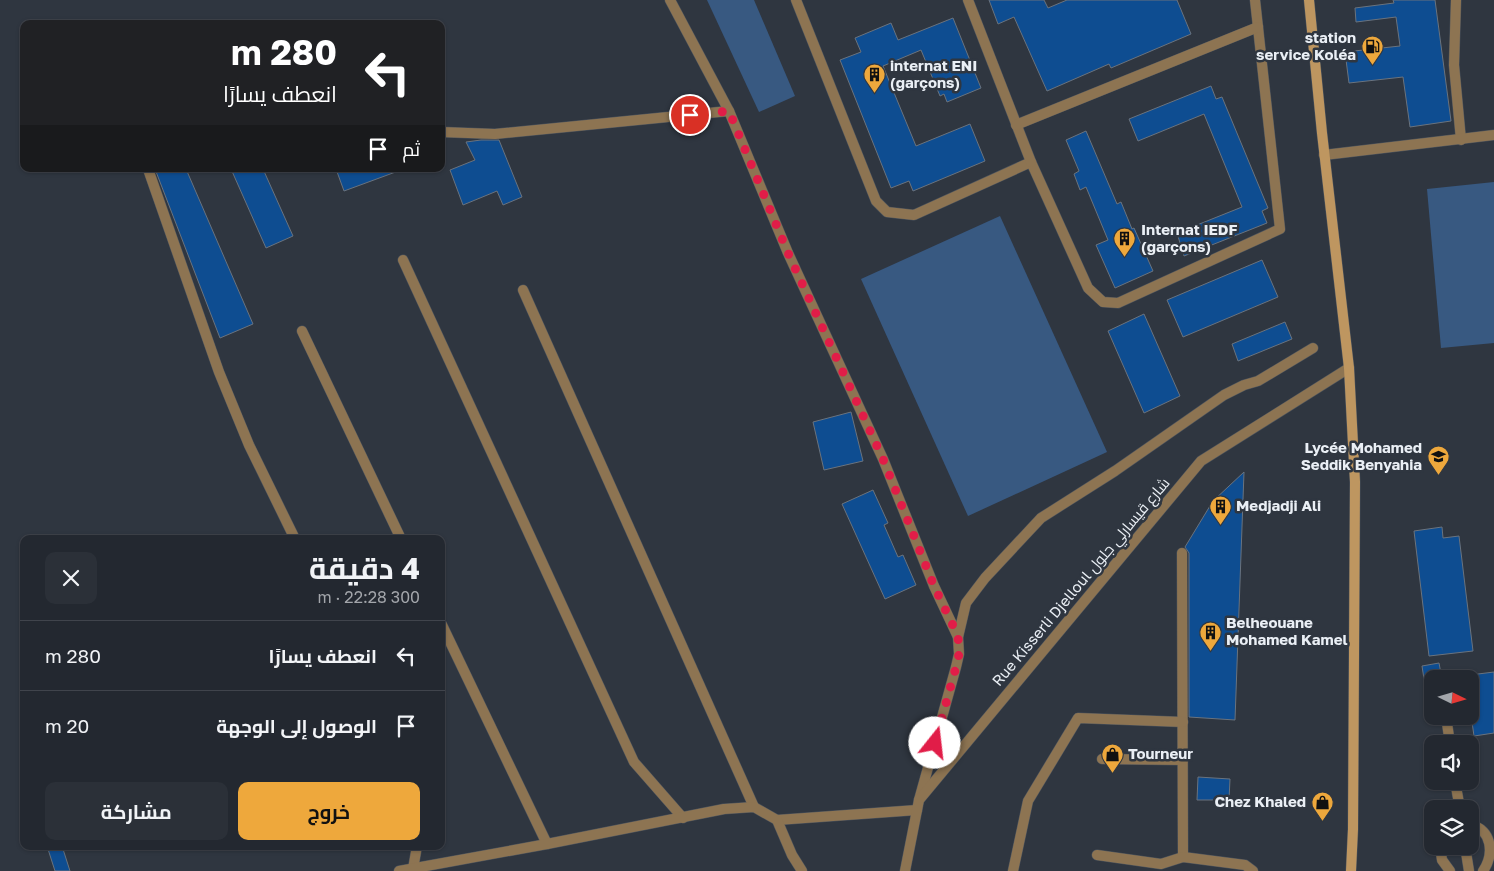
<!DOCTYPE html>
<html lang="ar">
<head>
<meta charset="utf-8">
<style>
	body { margin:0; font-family:"Golos Text",Cairo,sans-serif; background:#2b3038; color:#f1f3f6; direction:rtl; height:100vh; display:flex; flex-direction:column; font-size:19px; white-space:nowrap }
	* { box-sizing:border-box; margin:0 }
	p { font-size:16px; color:#a3a6ab }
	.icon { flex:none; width:28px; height:28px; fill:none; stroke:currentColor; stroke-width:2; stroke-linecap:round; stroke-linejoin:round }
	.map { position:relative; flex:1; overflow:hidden; direction:ltr }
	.panel { position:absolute; left:20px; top:535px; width:425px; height:315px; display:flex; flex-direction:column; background:#232830; border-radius:10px; box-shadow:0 1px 4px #0004,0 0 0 1px #40444c; direction:rtl }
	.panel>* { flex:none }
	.hud { position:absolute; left:20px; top:20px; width:425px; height:152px; border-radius:10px; box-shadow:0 1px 4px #0004,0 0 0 1px #40444c; direction:rtl; background:#202124; color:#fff; overflow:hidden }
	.needle { width:32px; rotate:95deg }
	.fabs { position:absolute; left:1424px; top:670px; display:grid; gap:10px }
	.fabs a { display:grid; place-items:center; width:55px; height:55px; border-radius:10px; background:#232830; box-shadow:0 1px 4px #0004,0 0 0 1px #40444c; font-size:25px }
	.pin { position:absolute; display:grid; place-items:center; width:42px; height:42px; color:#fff; margin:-21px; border:2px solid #fff; border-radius:50%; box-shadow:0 1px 5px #0007 }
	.me { position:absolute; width:55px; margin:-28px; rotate:16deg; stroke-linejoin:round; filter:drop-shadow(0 0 4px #0008) }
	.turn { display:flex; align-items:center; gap:18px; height:105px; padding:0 25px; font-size:22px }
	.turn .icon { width:65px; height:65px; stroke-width:2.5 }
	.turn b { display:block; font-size:35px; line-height:42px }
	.then { display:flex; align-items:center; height:48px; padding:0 25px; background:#0003; gap:10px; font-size:19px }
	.round { display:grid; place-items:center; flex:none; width:52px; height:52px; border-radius:10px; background:#2b3038 }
	.overview { display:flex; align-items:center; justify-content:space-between; height:85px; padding:0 25px }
	h1 { font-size:30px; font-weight:700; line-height:38px }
	.primary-button { display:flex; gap:10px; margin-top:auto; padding:10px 25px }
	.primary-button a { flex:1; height:58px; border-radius:10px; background:#eea83c; color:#111; font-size:20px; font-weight:700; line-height:58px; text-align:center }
	.primary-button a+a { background:#2b3038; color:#f1f3f6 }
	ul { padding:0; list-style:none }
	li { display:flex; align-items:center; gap:15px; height:70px; padding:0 25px; border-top:1px solid #40444c }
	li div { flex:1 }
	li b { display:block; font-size:19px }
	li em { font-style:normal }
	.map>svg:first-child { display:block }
</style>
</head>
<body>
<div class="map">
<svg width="1494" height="871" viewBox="0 0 1494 871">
	<rect width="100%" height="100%" fill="#2f3640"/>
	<g fill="#385981">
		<polygon points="707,0 754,0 795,96 759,112"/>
		<polygon points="1494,182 1494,343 1441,348 1427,189"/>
		<polygon points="1000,216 1107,452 968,516 861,279"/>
	</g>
	<g fill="#0e4d91" stroke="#6a737e">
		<polygon points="989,0 1044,0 1048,8 1067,0 1177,0 1191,34 1111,68 1109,64 1047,91 1014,17 998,24"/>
		<polygon points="1393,0 1435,0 1451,121 1410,127 1403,77 1349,83 1345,52 1400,46 1396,17 1356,22 1355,8 1394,3"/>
		<polygon points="953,18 981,88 947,102 944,94 940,96 921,50 883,66 916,146 970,124 985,161 913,191 909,181 891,188 840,60 861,52 855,38 891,23 898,40"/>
		<polygon points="1211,86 1216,99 1222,97 1268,208 1262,211 1267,223 1184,256 1177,233 1242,207 1204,114 1138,141 1129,119"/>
		<polygon points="1086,131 1117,204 1121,202 1132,229 1134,228 1153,271 1115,288 1096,245 1108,240 1086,187 1080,190 1074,174 1079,171 1066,140"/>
		<polygon points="481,140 499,140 522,197 503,205 497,191 463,205 450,170 475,160 466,142"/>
		<polygon points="155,169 186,169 253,324 220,338"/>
		<polygon points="231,169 263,169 293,236 266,248"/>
		<polygon points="336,169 400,169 401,170 344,191"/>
		<polygon points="1262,260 1278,297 1183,337 1167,300"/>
		<polygon points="1144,314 1180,396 1144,413 1108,331"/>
		<polygon points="1285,322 1292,339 1238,361 1232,344"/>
		<polygon points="851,412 863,461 824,470 813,422"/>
		<polygon points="1244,472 1235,720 1189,717 1189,553 1185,547 1213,501"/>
		<polygon points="873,490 888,523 884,525 898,557 903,555 916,585 885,599 842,504"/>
		<polygon points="1442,527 1443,538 1459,536 1473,651 1429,656 1414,531"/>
		<polygon points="1439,663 1442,679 1424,679 1422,666"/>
		<polygon points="1494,672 1494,733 1474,736 1470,708 1470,675"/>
		<polygon points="1198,777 1230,779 1229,800 1197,800"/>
		<polygon points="47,846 62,846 70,871 55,871"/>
	</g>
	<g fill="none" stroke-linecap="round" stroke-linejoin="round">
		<defs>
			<g id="minor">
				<polyline points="670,0 729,111 788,253 883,459 934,586 958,637 959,654 956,667 919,800"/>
				<polyline points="796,0 876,201 887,212 914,215 1031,162 1088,288 1103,302 1118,303 1280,229 1255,0"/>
				<polyline points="968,0 1031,162"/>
				<polyline points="1456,0 1454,65 1461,140"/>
				<polyline points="1016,125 1258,27"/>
				<polyline points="441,132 495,134 729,111"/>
				<polyline points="1324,155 1494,135"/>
				<polyline points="148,169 219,372 249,445 295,539"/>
				<polyline points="403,260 634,762 683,818"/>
				<polyline points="523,290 754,807"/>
				<polyline points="302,331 401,539"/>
				<polyline points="1182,553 1183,857"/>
				<polyline points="441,623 547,844"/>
				<polyline points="958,637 966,603 985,578 1041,518 1115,471 1224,395 1244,385 1258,381 1313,348"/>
				<polyline points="1446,716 1450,744"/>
				<polyline points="1102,759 1183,760"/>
				<polyline points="1455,781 1460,809"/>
				<polyline points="777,820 917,810"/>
				<path d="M 1470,825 C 1493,829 1494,855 1483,871"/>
				<polyline points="1440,846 1442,860 1450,871"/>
				<polyline points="1465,846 1469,871"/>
				<polyline points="1097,855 1161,864 1183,857 1245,865 1253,871"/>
				<polyline points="413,869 417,846"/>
				<polyline points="399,871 547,844 724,809 754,807 777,820 792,855 802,871"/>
				<polyline points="905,871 919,800 1201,461 1349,368"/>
				<polyline points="1013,871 1028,801 1078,718 1183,722"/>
			</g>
			<polyline id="secondary" points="1309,0 1322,133 1349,368 1355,482 1353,829 1351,871"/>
		</defs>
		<use href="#minor" stroke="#4d545d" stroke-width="11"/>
		<use href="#secondary" stroke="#4d545d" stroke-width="11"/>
		<use href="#minor" stroke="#8d7452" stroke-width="10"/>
		<use href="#secondary" stroke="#be9660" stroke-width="10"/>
	</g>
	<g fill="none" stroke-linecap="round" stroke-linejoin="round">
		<polyline stroke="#e11d48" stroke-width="9" stroke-dasharray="0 16.2" points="690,115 729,111 788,253 883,459 934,586 958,636 959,654 956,667 935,743"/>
	</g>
	<defs>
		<symbol id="fuel-pin" viewBox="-11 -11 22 30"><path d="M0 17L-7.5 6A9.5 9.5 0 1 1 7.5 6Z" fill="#eea83c" stroke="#2f3640"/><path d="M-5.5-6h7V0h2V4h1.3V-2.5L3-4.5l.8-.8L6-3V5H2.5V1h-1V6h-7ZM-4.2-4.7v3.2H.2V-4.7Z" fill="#111"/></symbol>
		<symbol id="building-pin" viewBox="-11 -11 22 30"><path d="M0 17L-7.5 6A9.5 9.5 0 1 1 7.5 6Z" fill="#eea83c" stroke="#2f3640"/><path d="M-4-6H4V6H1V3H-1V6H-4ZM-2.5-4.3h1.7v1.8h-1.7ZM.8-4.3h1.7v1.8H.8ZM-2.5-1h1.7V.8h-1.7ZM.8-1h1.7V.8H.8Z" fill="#111"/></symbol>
		<symbol id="school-pin" viewBox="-11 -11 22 30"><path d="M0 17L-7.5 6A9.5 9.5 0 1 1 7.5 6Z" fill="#eea83c" stroke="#2f3640"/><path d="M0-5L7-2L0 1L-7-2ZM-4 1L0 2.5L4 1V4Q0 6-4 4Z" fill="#111"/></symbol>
		<symbol id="shop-pin" viewBox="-11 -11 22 30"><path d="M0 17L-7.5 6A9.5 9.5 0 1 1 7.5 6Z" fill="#eea83c" stroke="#2f3640"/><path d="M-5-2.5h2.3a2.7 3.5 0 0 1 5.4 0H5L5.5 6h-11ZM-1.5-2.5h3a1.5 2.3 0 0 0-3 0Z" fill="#111"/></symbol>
	</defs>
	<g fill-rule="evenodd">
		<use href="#fuel-pin" x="1360" y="34" width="25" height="34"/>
		<use href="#building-pin" x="862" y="62" width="25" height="34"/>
		<use href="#building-pin" x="1112" y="226" width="25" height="34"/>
		<use href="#school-pin" x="1426" y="444" width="25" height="34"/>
		<use href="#building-pin" x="1208" y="494" width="25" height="34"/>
		<use href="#building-pin" x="1198" y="620" width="25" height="34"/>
		<use href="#shop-pin" x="1100" y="742" width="25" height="34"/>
		<use href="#shop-pin" x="1310" y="790" width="25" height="34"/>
	</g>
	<g text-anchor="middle" stroke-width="5" stroke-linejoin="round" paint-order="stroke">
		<g font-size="15" font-weight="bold" fill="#eaeff5" stroke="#2f3640" text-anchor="start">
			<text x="1356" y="43" text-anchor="end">station<tspan x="1356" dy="17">service Koléa</tspan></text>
			<text x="890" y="71">internat ENI<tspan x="890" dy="17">(garçons)</tspan></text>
			<text x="1141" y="235">Internat IEDF<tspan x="1141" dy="17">(garçons)</tspan></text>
			<text x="1422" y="453" text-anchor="end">Lycée Mohamed<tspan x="1422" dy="17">Seddik Benyahia</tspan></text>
			<text x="1236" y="511">Medjadji Ali</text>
			<text x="1226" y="628">Belheouane<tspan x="1226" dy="17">Mohamed Kamel</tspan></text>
			<text x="1128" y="759">Tourneur</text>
			<text x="1306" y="807" text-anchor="end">Chez Khaled</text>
		</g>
		<g font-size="15" fill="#eaeff5" stroke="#2f3640">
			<text transform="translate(1081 582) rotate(-50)" y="5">Rue Kisserli Djelloul شارع قيسارلي جلول</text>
		</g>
	</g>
</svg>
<div class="fabs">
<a><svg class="needle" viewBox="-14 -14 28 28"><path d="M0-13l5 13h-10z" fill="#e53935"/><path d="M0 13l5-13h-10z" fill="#a3a6ab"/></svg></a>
<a><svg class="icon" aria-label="sound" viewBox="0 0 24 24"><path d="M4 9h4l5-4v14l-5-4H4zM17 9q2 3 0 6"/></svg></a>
<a><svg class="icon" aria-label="layers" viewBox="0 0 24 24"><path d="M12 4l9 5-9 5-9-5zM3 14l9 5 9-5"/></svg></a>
</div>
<div class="pin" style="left:690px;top:115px;background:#d93025"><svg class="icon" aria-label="arrive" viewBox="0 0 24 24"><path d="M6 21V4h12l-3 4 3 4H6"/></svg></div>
<svg class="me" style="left:935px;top:743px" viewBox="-20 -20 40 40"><circle r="19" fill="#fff"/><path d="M0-13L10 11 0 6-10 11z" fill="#e11d48"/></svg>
<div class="hud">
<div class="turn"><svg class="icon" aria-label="left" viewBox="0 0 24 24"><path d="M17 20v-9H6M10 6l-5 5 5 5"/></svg><div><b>280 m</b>انعطف يسارًا</div></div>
<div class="then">ثم<svg class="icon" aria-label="arrive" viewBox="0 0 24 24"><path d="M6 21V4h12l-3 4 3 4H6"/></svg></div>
</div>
<section class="panel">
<div class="overview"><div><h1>4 دقيقة</h1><p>300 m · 22:28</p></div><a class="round"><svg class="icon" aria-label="close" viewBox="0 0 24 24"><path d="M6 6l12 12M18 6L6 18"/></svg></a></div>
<ul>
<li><svg class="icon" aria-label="left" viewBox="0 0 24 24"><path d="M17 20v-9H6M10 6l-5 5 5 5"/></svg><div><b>انعطف يسارًا</b></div><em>280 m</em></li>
<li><svg class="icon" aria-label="arrive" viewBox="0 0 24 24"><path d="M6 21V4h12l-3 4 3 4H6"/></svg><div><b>الوصول إلى الوجهة</b></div><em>20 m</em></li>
</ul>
<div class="primary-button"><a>خروج</a><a>مشاركة</a></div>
</section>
</div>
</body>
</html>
